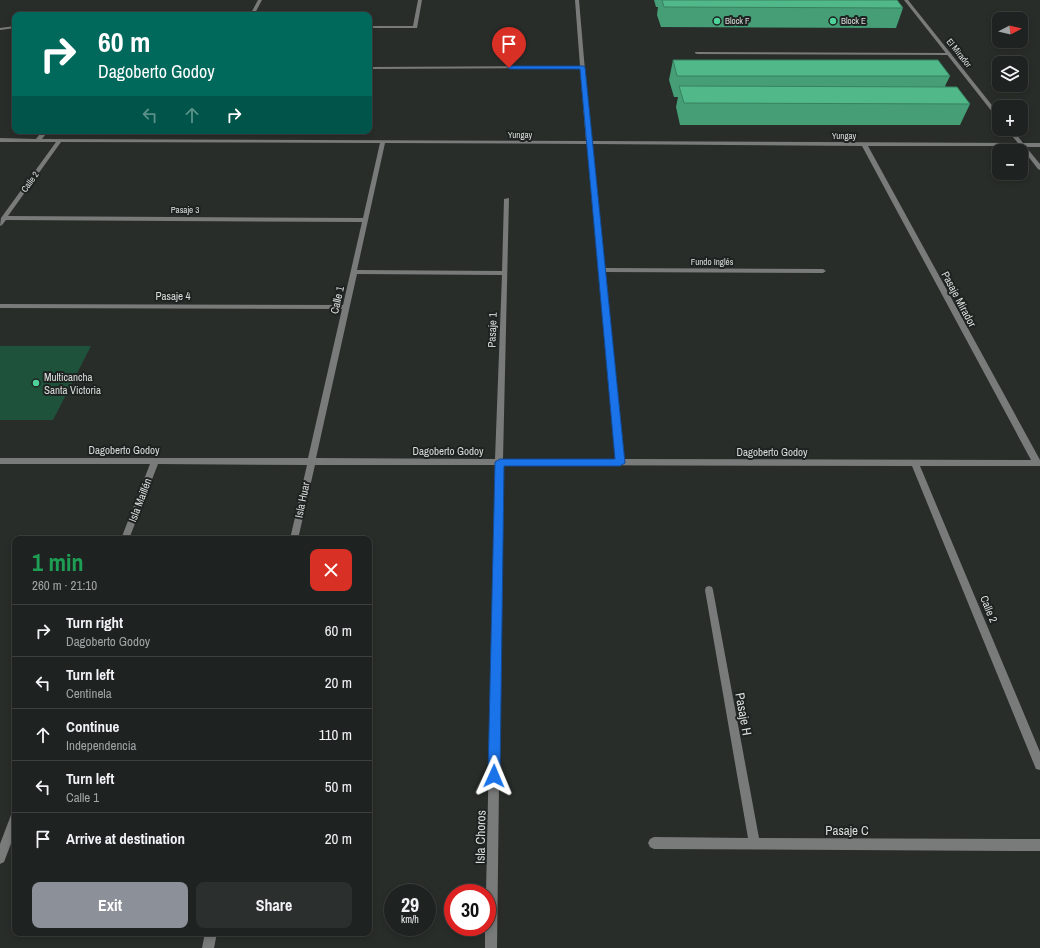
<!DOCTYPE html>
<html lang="en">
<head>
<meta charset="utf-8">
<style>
	body { margin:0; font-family:"Archivo Narrow",sans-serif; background:#2b2f2d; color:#f1f3f6; height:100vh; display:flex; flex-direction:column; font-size:15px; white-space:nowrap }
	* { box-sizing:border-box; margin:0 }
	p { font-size:13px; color:#a1a4a5 }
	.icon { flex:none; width:22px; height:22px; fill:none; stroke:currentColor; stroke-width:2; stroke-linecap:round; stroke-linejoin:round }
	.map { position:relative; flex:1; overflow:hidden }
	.drawer { position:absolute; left:12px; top:536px; width:360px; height:400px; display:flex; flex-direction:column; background:#1e2220; border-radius:8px; box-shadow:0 2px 6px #0003,0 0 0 1px #3c3f3e }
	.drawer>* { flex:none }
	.guide { position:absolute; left:12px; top:12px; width:360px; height:122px; border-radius:8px; box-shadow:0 2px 6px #0003,0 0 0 1px #3c3f3e; background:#00695c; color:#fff; overflow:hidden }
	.needle { width:26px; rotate:83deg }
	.buttons { position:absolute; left:992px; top:12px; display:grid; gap:8px }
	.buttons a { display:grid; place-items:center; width:36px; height:36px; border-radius:8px; background:#1e2220; box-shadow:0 2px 6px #0003,0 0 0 1px #3c3f3e; font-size:20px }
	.speed { position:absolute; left:384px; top:884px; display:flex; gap:8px; font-size:20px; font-weight:700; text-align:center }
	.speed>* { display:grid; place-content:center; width:52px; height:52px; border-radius:50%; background:#1e2220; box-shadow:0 2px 6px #0003,0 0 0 1px #3c3f3e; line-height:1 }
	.speed small { font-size:10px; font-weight:400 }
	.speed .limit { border:6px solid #d22; background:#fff; color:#111 }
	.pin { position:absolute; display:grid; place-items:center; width:34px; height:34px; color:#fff; margin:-41px -17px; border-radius:50% 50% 50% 0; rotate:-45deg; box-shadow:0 0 4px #0007 }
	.pin .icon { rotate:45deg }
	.me { position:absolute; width:44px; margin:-22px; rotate:1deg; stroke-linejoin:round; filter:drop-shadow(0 0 3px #0008) }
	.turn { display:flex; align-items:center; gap:14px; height:84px; padding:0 20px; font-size:18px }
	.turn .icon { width:52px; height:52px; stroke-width:2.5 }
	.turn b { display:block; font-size:28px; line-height:34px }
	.lanes { display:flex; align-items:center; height:38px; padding:0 20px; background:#0003; justify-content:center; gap:20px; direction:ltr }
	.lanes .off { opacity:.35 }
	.round { display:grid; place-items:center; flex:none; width:42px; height:42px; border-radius:8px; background:#2b2f2d }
	.overview { display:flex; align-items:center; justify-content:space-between; height:68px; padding:0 20px }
	h1 { font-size:24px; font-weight:800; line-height:30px; color:#1e9e55 }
	.primary-button { display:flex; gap:8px; margin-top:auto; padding:8px 20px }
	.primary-button a { flex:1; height:46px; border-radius:8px; background:#8c9099; color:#fff; font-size:16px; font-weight:800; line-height:46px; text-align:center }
	.primary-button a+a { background:#2b2f2d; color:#f1f3f6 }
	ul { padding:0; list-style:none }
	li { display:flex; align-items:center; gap:12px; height:52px; padding:0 20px; border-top:1px solid #3c3f3e }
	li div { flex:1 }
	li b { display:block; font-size:15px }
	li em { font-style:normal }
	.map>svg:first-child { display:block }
</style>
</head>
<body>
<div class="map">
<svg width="1040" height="948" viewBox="0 0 1040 948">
	<rect width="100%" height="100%" fill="#282d2a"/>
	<polygon fill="#1e523b" points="0,346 91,346 53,420 0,420"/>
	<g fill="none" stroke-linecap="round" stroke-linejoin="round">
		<polygon fill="#797b7a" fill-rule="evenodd" points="695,52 949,53 951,54 949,55 697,54 695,53"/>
		<g fill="#797b7a" fill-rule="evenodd">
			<polygon points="258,0 262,0 254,15 250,15"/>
			<polygon points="418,0 422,0 417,28 369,28 369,26 413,26"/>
			<path d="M 575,0 L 579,0 L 591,141 L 1018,143 L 1006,129 L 1012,129 L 1023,143 L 1040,143 L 1040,147 L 1026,147 L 1040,164 L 1040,170 L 1038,169 L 1020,146 L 868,146 L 1040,460 L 1040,466 L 920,466 L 1040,752 L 1040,770 L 1036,769 L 912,466 L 503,465 L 497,948 L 485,948 L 485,927 L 487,927 L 486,893 L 495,465 L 315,465 L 298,539 L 290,539 L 307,465 L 158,464 L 129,539 L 121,539 L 150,464 L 0,464 L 0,458 L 308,458 L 342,309 L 0,308 L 0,304 L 343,305 L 362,222 L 6,220 L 2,225 L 0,226 L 1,218 L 56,142 L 0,142 L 0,138 L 36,139 L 42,131 L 48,131 L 42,139 L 586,141 L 580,68 L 369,69 L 369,67 L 580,66 ZM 61,142 L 380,143 L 363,218 L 8,216 ZM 385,143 L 587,144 L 616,459 L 503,459 L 509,198 L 504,199 L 502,271 L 357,270 ZM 592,144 L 862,146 L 1031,460 L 624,459 L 605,272 L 823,273 L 826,271 L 823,269 L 604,268 ZM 357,274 L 502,275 L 495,459 L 316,458 Z"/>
			<polygon points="904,0 908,0 999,114 999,119 997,118"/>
			<polygon points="15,26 15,28 0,30 0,28"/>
			<polygon points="709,586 712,587 713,590 759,838 1040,839 1040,851 654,849 650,847 648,843 650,839 654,837 748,838 705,590 706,587"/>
			<polygon points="15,814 15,833 4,862 0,864 0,844 11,815"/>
			<polygon points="205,933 217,933 214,948 202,948"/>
		</g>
	</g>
	<g fill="#459e76">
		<polygon points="654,0 897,0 903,8 896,28 661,27 657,15 658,7 656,7"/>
		<polygon points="673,60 950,76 945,86 970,104 960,125 680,125 676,107 678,97 674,97 669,80"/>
	</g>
	<g fill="#50b889" stroke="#388160">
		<polygon points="662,0 897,0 903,8 664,7"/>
		<polygon points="673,60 938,60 950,76 677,76"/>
		<polygon points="679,86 957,87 970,104 684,103"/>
	</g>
	<polygon fill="#1a73e8" stroke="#114b97" points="507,66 583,66 585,67 625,463 620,466 504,466 500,776 498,780 494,782 490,780 488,776 495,462 500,459 615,459 580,69 509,69"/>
	<g fill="#4dd39a" stroke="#1e2321" stroke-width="1.5">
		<circle cx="717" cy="21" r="4"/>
		<circle cx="833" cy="21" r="4"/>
		<circle cx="36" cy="383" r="4"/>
	</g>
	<g text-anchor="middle" stroke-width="4" stroke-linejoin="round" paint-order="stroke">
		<g font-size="9" fill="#d9dddb" stroke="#1e2321" text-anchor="start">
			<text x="725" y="24">Block F</text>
			<text x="841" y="24">Block E</text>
		</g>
		<g font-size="9" fill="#d9dddb" stroke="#1e2321">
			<text transform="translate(959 53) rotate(51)" y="3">El Mirador</text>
			<text x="520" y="138">Yungay</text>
			<text x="844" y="139">Yungay</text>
			<text transform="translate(30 182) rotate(-54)" y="3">Calle 2</text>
			<text x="185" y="213">Pasaje 3</text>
			<text x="712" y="265">Fundo Inglés</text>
		</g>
		<g font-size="11" fill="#d9dddb" stroke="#1e2321">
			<text x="173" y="300">Pasaje 4</text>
			<text transform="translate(959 299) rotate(62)" y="4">Pasaje Mirador</text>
			<text transform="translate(337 300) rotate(-77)" y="4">Calle 1</text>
			<text transform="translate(492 330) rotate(-88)" y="4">Pasaje 1</text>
			<text x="124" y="454">Dagoberto Godoy</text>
			<text x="448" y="455">Dagoberto Godoy</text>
			<text x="772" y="456">Dagoberto Godoy</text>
			<text transform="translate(140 500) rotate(-69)" y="4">Isla Maillén</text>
			<text transform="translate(302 500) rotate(-78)" y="4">Isla Huar</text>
			<text transform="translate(989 609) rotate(68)" y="4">Calle 2</text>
		</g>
		<g font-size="11" fill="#d9dddb" stroke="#1e2321" text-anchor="start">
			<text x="44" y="381">Multicancha<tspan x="44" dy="13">Santa Victoria</tspan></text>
		</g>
		<g font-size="13" fill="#d9dddb" stroke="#1e2321">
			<text transform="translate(744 714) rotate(80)" y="5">Pasaje H</text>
			<text x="847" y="835">Pasaje C</text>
			<text transform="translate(480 837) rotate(-89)" y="5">Isla Choros</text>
		</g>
	</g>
</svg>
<div class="buttons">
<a><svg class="needle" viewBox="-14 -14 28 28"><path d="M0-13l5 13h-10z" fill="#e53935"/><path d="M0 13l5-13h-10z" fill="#a1a4a5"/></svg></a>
<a><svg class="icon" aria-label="layers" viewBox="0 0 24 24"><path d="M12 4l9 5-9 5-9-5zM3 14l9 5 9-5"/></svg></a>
<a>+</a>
<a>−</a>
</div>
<div class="speed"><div>29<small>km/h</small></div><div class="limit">30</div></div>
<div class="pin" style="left:509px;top:68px;background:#d93025"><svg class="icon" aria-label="arrive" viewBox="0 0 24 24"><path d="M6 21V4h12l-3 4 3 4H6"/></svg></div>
<svg class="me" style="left:494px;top:776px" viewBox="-20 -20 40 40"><path d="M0-17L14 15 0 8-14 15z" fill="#1a73e8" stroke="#fff" stroke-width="4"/></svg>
<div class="guide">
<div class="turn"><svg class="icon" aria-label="right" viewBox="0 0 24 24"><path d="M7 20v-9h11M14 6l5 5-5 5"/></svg><div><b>60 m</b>Dagoberto Godoy</div></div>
<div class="lanes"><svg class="icon off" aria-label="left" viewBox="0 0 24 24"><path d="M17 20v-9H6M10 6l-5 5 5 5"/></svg><svg class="icon off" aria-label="ahead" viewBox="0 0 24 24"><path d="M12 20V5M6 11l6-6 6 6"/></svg><svg class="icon" aria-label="right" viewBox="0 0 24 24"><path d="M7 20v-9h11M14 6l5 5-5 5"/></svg></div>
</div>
<section class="drawer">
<div class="overview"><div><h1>1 min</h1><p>260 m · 21:10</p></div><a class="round" style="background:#d93025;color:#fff"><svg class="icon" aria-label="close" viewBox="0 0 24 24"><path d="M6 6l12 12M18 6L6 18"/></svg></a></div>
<ul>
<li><svg class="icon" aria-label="right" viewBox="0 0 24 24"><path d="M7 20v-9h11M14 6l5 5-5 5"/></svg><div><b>Turn right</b><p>Dagoberto Godoy</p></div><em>60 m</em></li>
<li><svg class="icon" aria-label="left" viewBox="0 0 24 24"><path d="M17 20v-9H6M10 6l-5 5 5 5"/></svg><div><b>Turn left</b><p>Centinela</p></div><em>20 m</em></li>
<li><svg class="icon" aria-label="ahead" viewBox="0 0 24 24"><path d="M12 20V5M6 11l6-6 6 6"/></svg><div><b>Continue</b><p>Independencia</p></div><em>110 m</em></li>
<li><svg class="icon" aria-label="left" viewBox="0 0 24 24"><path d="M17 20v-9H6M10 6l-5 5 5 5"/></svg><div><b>Turn left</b><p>Calle 1</p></div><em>50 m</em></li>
<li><svg class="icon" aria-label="arrive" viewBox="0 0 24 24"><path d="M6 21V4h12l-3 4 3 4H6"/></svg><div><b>Arrive at destination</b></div><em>20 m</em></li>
</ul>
<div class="primary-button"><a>Exit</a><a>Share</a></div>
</section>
</div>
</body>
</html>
